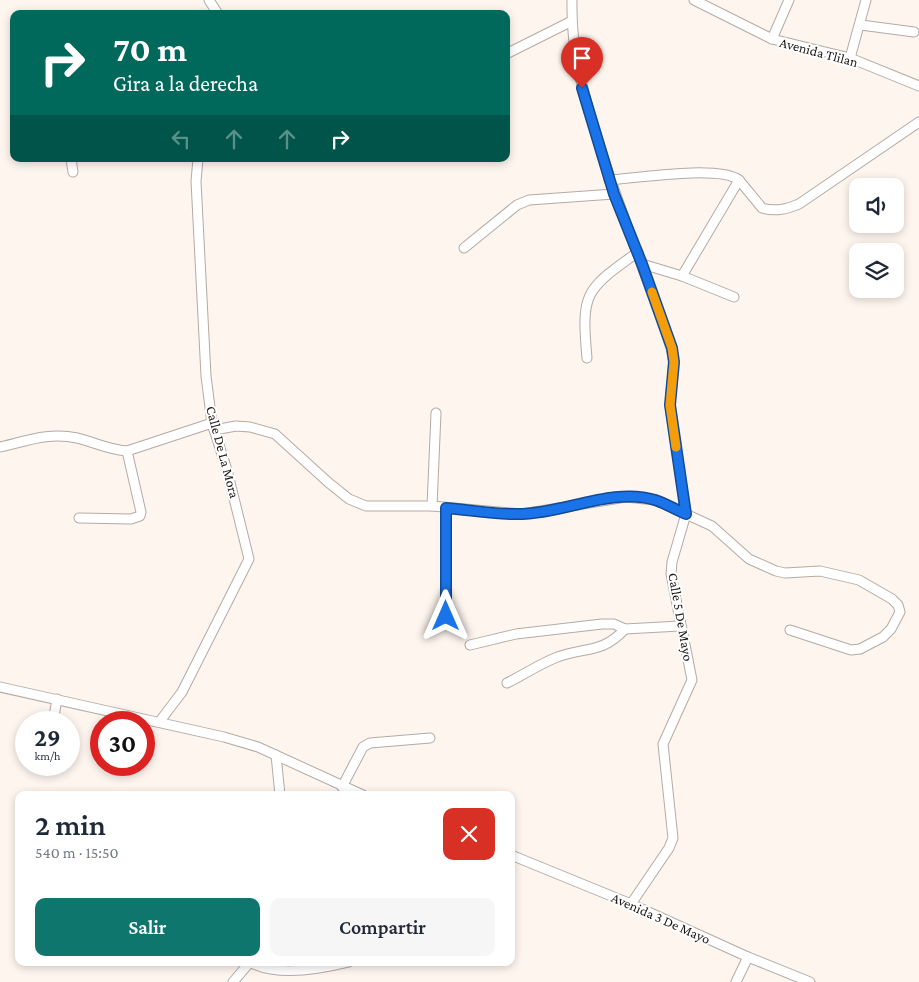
<!DOCTYPE html>
<html lang="es">
<head>
<meta charset="utf-8">
<style>
	body { margin:0; font-family:"Crimson Pro",serif; background:#f6f6f7; color:#1f2937; height:100vh; display:flex; flex-direction:column; font-size:19px; white-space:nowrap }
	* { box-sizing:border-box; margin:0 }
	p { font-size:16px; color:#747a83 }
	.icon { flex:none; width:28px; height:28px; fill:none; stroke:currentColor; stroke-width:2; stroke-linecap:round; stroke-linejoin:round }
	.map { position:relative; flex:1; overflow:hidden }
	.side { position:absolute; left:15px; top:791px; width:500px; height:175px; display:flex; flex-direction:column; background:#fff; border-radius:10px; box-shadow:0 2px 8px #0003 }
	.side>* { flex:none }
	.hud { position:absolute; left:10px; top:10px; width:500px; height:152px; border-radius:10px; box-shadow:0 2px 8px #0003; background:#00695c; color:#fff; overflow:hidden }
	.tools { position:absolute; left:849px; top:178px; display:grid; gap:10px }
	.tools a { display:grid; place-items:center; width:55px; height:55px; border-radius:10px; background:#fff; box-shadow:0 2px 8px #0003; font-size:25px }
	.speed { position:absolute; left:15px; top:711px; display:flex; gap:10px; font-size:25px; font-weight:700; text-align:center }
	.speed>* { display:grid; place-content:center; width:65px; height:65px; border-radius:50%; background:#fff; box-shadow:0 2px 8px #0003; line-height:1 }
	.speed small { font-size:12px; font-weight:400 }
	.speed .limit { border:8px solid #d22; background:#fff; color:#111 }
	.pin { position:absolute; display:grid; place-items:center; width:42px; height:42px; color:#fff; margin:-51px -21px; border-radius:50% 50% 50% 0; rotate:-45deg; box-shadow:0 0 5px #0007 }
	.pin .icon { rotate:45deg }
	.me { position:absolute; width:55px; margin:-28px; rotate:0deg; stroke-linejoin:round; filter:drop-shadow(0 0 4px #0008) }
	.turn { display:flex; align-items:center; gap:18px; height:105px; padding:0 20px; font-size:22px }
	.turn .icon { width:65px; height:65px; stroke-width:2.5 }
	.turn b { display:block; font-size:35px; line-height:42px }
	.lanes { display:flex; align-items:center; height:48px; padding:0 20px; background:#0003; justify-content:center; gap:25px; direction:ltr }
	.lanes .off { opacity:.35 }
	.round { display:grid; place-items:center; flex:none; width:52px; height:52px; border-radius:10px; background:#f6f6f7 }
	.headline { display:flex; align-items:center; justify-content:space-between; height:85px; padding:0 20px }
	h1 { font-size:30px; font-weight:600; line-height:38px }
	.primary-button { display:flex; gap:10px; margin-top:auto; padding:10px 20px }
	.primary-button a { flex:1; height:58px; border-radius:10px; background:#0f766e; color:#fff; font-size:20px; font-weight:600; line-height:58px; text-align:center }
	.primary-button a+a { background:#f6f6f7; color:#1f2937 }
	.map>svg:first-child { display:block }
</style>
</head>
<body>
<div class="map">
<svg width="919" height="982" viewBox="0 0 919 982">
	<rect width="100%" height="100%" fill="#fef5ef"/>
	<g fill="none" stroke-linecap="round" stroke-linejoin="round">
		<defs>
			<g id="street">
				<polyline points="209,0 218,14"/>
				<path d="M 572,0 C 571,50 581,84 595,131 C 617,205 647,275 671,348 L 674,362 L 670,405 L 686,514 L 672,562 L 671,574 L 692,680 L 663,744 L 673,838 L 669,848 L 631,904"/>
				<polyline points="694,0 772,39 850,58 919,86"/>
				<polyline points="861,25 914,32"/>
				<polyline points="772,39 789,0"/>
				<polyline points="506,54 572,21"/>
				<polyline points="850,58 866,0"/>
				<polyline points="71,159 73,172"/>
				<path d="M 609,180 C 637,178 719,165 739,180 L 682,276"/>
				<path d="M 739,180 L 762,208 C 776,212 787,209 799,204 L 919,122"/>
				<polyline points="464,248 517,205 529,200 614,194"/>
				<polyline points="642,264 682,276 734,297"/>
				<path d="M 587,358 C 581,292 585,290 638,252"/>
				<polyline points="214,430 236,426 250,427 275,434 329,483 349,499 366,506 432,506 522,514 626,497 655,500 712,526 749,559 776,571 785,573 820,571 859,580 892,599 898,605 900,612 891,629 883,637 860,649 851,650 790,630"/>
				<path d="M 0,447 C 27,441 49,432 77,438 C 94,442 109,450 127,451 L 212,423"/>
				<polyline points="432,506 436,413"/>
				<polyline points="79,518 131,519 140,516 141,512 127,451"/>
				<polyline points="446,616 446,508"/>
				<polyline points="470,645 516,634 602,624 614,624 625,629 680,626"/>
				<path d="M 507,683 C 523,675 538,665 555,658 C 585,646 601,655 625,629"/>
				<polyline points="0,687 224,737 258,747 363,795"/>
				<polyline points="160,721 182,692 249,559 227,470 212,423 206,376 196,181 198,159"/>
				<polyline points="53,722 57,699"/>
				<polyline points="276,755 280,795"/>
				<polyline points="342,787 363,747 370,743 430,738"/>
				<polyline points="511,855 631,904 748,957 810,982"/>
				<path d="M 250,962 C 276,977 321,969 349,962"/>
				<polyline points="233,982 250,962"/>
				<polyline points="736,982 748,957"/>
			</g>
		</defs>
		<use href="#street" stroke="#b5aaa4" stroke-width="11"/>
		<use href="#street" stroke="#fff" stroke-width="9"/>
	</g>
	<g fill="none" stroke-linecap="round" stroke-linejoin="round">
		<defs>
			<path id="route" d="M 446,616 L 446,508 C 471,510 497,515 522,514 C 564,513 614,487 655,500 C 665,503 676,510 686,514 L 670,405 L 674,362 L 672,348 L 642,264 L 614,194 L 582,88"/>
		</defs>
		<use href="#route" stroke="#114b97" stroke-width="12"/>
		<use href="#route" stroke="#1a73e8" stroke-width="9"/>
		<polyline stroke="#f59e0b" stroke-width="9" points="652,292 672,348 674,362 670,405 676,447"/>
	</g>
	<g text-anchor="middle" stroke-width="4" stroke-linejoin="round" paint-order="stroke">
		<g font-size="14" fill="#1c1816" stroke="#fff">
			<text transform="translate(819 52) rotate(15)" y="5">Avenida Tlilan</text>
			<text transform="translate(223 452) rotate(75)" y="5">Calle De La Mora</text>
			<text transform="translate(681 617) rotate(80)" y="5">Calle 5 De Mayo</text>
			<text transform="translate(661 918) rotate(24)" y="5">Avenida 3 De Mayo</text>
		</g>
	</g>
</svg>
<div class="tools">
<a><svg class="icon" aria-label="sound" viewBox="0 0 24 24"><path d="M4 9h4l5-4v14l-5-4H4zM17 9q2 3 0 6"/></svg></a>
<a><svg class="icon" aria-label="layers" viewBox="0 0 24 24"><path d="M12 4l9 5-9 5-9-5zM3 14l9 5 9-5"/></svg></a>
</div>
<div class="speed"><div>29<small>km/h</small></div><div class="limit">30</div></div>
<div class="pin" style="left:582px;top:88px;background:#d93025"><svg class="icon" aria-label="arrive" viewBox="0 0 24 24"><path d="M6 21V4h12l-3 4 3 4H6"/></svg></div>
<svg class="me" style="left:446px;top:616px" viewBox="-20 -20 40 40"><path d="M0-17L14 15 0 8-14 15z" fill="#1a73e8" stroke="#fff" stroke-width="4"/></svg>
<div class="hud">
<div class="turn"><svg class="icon" aria-label="right" viewBox="0 0 24 24"><path d="M7 20v-9h11M14 6l5 5-5 5"/></svg><div><b>70 m</b>Gira a la derecha</div></div>
<div class="lanes"><svg class="icon off" aria-label="left" viewBox="0 0 24 24"><path d="M17 20v-9H6M10 6l-5 5 5 5"/></svg><svg class="icon off" aria-label="ahead" viewBox="0 0 24 24"><path d="M12 20V5M6 11l6-6 6 6"/></svg><svg class="icon off" aria-label="ahead" viewBox="0 0 24 24"><path d="M12 20V5M6 11l6-6 6 6"/></svg><svg class="icon" aria-label="right" viewBox="0 0 24 24"><path d="M7 20v-9h11M14 6l5 5-5 5"/></svg></div>
</div>
<section class="side">
<div class="headline"><div><h1>2 min</h1><p>540 m · 15:50</p></div><a class="round" style="background:#d93025;color:#fff"><svg class="icon" aria-label="close" viewBox="0 0 24 24"><path d="M6 6l12 12M18 6L6 18"/></svg></a></div>
<div class="primary-button"><a>Salir</a><a>Compartir</a></div>
</section>
</div>
</body>
</html>
